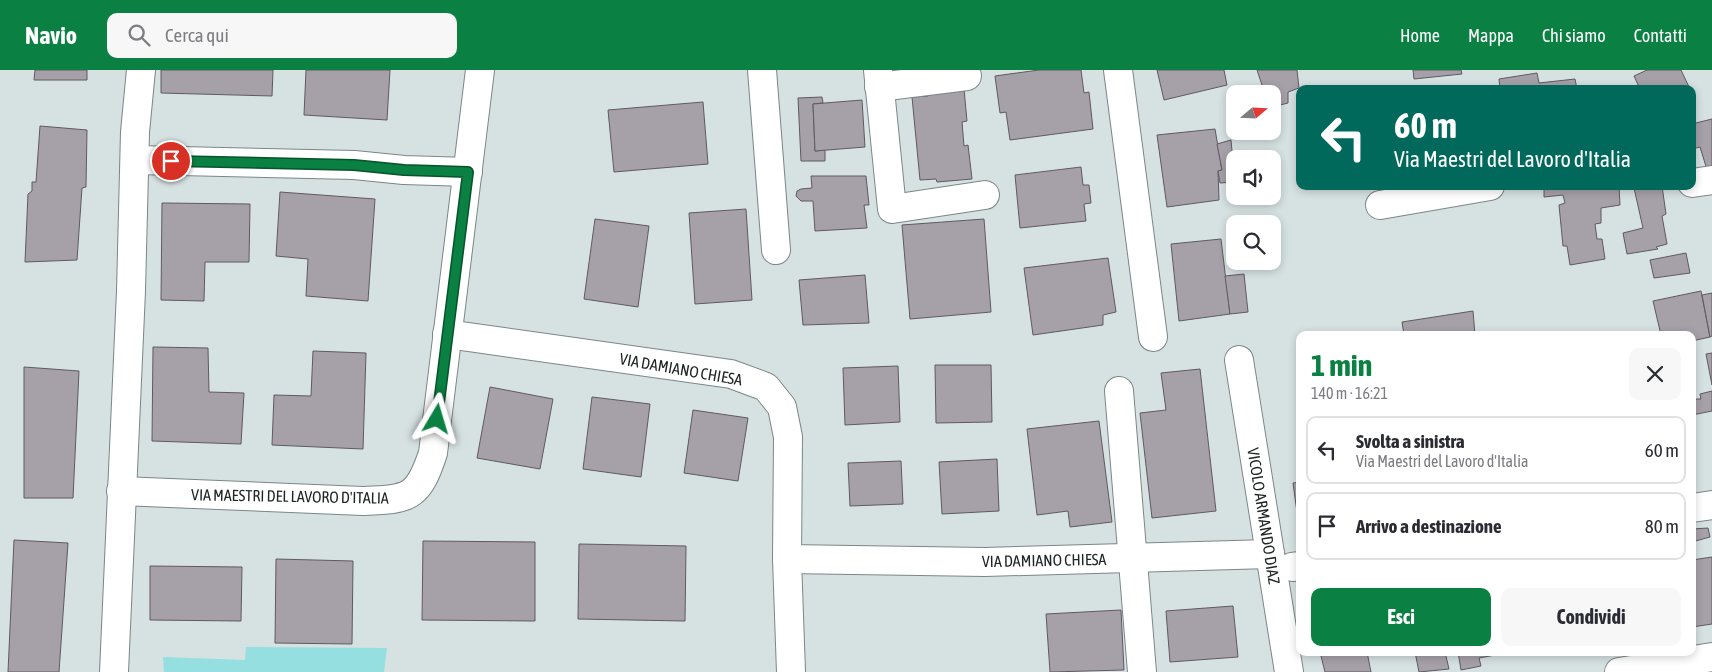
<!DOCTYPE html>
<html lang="it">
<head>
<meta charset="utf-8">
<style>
	body { margin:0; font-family:"Asap Condensed",sans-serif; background:#f7f7f7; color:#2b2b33; height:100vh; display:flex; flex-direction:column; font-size:19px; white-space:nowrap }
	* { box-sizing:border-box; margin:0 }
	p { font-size:16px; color:#7c7c81 }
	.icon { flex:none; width:28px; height:28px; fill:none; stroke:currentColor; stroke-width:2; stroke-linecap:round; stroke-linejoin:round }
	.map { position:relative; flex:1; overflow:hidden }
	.drawer { position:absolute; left:1296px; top:261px; width:400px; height:325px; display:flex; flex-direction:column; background:#fff; border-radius:10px; box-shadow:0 2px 8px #0003 }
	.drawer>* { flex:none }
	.hud { position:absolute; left:1296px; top:15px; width:400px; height:105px; border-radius:10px; box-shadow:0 2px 8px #0003; background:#00695c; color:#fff; overflow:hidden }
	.needle { width:32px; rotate:71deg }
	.tools { position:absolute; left:1226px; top:15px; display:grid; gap:10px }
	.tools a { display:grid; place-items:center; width:55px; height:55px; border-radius:10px; background:#fff; box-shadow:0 2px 8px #0003; font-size:25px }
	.pin { position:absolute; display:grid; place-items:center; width:42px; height:42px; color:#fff; margin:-21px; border:2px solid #fff; border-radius:50%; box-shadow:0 1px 5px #0007 }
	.me { position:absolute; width:55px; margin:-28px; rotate:7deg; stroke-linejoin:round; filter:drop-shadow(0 0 4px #0008) }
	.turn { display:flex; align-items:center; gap:18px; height:105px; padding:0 15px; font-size:22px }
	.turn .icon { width:65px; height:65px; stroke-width:2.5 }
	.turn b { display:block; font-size:35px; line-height:42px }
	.round { display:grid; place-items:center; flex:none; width:52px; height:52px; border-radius:10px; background:#f7f7f7 }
	.overview { display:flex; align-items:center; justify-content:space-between; height:85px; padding:0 15px }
	h1 { font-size:30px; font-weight:700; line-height:38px; color:#0b8043 }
	.button { display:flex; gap:10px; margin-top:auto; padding:10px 15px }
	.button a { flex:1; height:58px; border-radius:10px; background:#0b8043; color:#fff; font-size:20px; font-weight:700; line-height:58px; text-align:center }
	.button a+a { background:#f7f7f7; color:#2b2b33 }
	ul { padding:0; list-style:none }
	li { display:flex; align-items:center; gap:15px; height:68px; margin:0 10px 8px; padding:0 5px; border:2px solid #e1e1e2; border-radius:10px }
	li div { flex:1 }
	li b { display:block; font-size:19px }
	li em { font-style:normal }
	header { display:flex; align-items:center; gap:30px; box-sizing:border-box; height:70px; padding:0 25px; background:#0b8043; color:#fff }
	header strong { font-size:24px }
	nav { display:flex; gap:28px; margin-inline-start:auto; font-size:18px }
	.search { width:350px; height:45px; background:#f7f7f7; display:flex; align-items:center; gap:12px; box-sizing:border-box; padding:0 18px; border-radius:10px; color:#7c7c81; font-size:19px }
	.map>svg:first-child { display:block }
</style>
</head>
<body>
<header>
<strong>Navio</strong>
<div class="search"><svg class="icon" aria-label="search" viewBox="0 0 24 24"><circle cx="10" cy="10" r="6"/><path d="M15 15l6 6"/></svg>Cerca qui</div>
<nav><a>Home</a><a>Mappa</a><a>Chi siamo</a><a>Contatti</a></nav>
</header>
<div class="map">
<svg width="1712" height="602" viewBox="0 0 1712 602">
	<rect width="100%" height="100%" fill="#d6e1e1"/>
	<polygon fill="#96dfe0" points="246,577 387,578 384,602 164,602 163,587 245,590"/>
	<g fill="#a6a1a8" stroke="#5f5a60">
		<polygon points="35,0 87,0 87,10 34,10"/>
		<polygon points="161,0 273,0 272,26 161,23"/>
		<polygon points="306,0 390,0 387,50 304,45"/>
		<polygon points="1039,0 1081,0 1084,23 1089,22 1093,59 1010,70 1006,42 1000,43 995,6"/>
		<polygon points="1157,0 1224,0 1227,15 1164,30"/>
		<polygon points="1257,0 1297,0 1299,18 1288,22 1288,33 1272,37 1272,24 1265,24"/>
		<polygon points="1413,0 1461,0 1462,4 1414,9"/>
		<polygon points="1647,0 1681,0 1690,19 1640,19 1634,6"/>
		<polygon points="1537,3 1539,13 1575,9 1577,19 1500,19 1499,9"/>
		<polygon points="964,19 967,51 962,52 964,76 968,75 972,109 937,112 936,109 920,110 912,27 928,26 927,23"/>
		<polygon points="822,27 823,33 813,34 815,81 825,80 825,91 801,91 798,28"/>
		<polygon points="862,30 865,77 815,81 813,34"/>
		<polygon points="703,32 708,94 614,102 608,40"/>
		<polygon points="1712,49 1712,101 1708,103 1700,77 1692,79 1692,54"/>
		<polygon points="40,56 87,60 86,117 82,118 77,190 25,192 28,124 32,121 32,112 36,112"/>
		<polygon points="1215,59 1222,100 1218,101 1219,130 1167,137 1157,65"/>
		<polygon points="1231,70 1235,112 1220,113 1218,101 1222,100 1217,74"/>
		<polygon points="1081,97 1083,115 1089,115 1091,133 1084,134 1086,151 1020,158 1015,105"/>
		<polygon points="811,106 866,106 869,135 864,135 867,158 815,161 813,131 801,131 796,126 797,121 801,119 812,118"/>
		<polygon points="1544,116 1619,116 1620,135 1601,138 1601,153 1595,154 1597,169 1602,169 1605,189 1570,195 1567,176 1563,176 1559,135 1565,133 1563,125 1544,127"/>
		<polygon points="1642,116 1662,116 1666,144 1662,146 1667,174 1656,177 1658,179 1627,184 1623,163 1643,158 1634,118"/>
		<polygon points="280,122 375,129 368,231 306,226 308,189 276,186"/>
		<polygon points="162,133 250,134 249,192 205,192 204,231 161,230"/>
		<polygon points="746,139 752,230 695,234 689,143"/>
		<polygon points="595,149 649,156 638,237 584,229"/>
		<polygon points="984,149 991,242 910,249 902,155"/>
		<polygon points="1221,169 1230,244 1179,251 1171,174"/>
		<polygon points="1686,183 1690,203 1654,208 1650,190"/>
		<polygon points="1108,188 1116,242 1103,245 1103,255 1033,265 1024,198"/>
		<polygon points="1244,204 1248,242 1230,244 1225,206"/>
		<polygon points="865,205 869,253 803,255 799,210"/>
		<polygon points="1701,221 1710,267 1692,271 1692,265 1661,265 1653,231"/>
		<polygon points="1712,223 1712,266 1710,267 1702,225"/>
		<polygon points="1473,241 1475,265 1404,265 1402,252"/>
		<polygon points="153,277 208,278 209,322 244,323 241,374 152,371"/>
		<polygon points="313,281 366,283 363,379 272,375 274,325 311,326"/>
		<polygon points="1712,283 1712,315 1706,284"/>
		<polygon points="935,295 991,295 992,352 936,353"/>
		<polygon points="898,296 900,352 845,355 843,298"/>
		<polygon points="24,297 79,301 73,428 24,428"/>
		<polygon points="1200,299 1216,441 1152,448 1140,343 1166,340 1161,303"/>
		<polygon points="490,317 553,329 540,399 477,388"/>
		<polygon points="1712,321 1712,341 1692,345 1692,329 1701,329 1700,324"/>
		<polygon points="592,327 650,334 641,407 583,399"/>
		<polygon points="693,340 748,348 738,411 684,403"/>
		<polygon points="1099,351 1112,452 1070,457 1068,441 1037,445 1027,359"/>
		<polygon points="997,389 999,441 942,444 939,392"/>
		<polygon points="901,391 903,434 850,436 848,393"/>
		<polygon points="1300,412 1300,457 1299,457 1293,413"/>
		<polygon points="1708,458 1710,467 1692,472 1692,459"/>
		<polygon points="14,470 68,473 59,602 8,602"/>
		<polygon points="423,471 535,472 535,551 422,550"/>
		<polygon points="579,474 686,476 685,551 578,549"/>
		<polygon points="1712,487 1712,554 1692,557 1692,490"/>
		<polygon points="276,489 353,491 352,574 275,573"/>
		<polygon points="150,496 242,497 241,551 150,550"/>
		<polygon points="1233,536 1238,587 1170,592 1166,541"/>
		<polygon points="1121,540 1124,600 1050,602 1046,544"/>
		<polygon points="1320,582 1367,582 1371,602 1325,602"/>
		<polygon points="1415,582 1445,582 1449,599 1419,602"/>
		<polygon points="1458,582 1505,582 1506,583 1479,588 1481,596 1461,600"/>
	</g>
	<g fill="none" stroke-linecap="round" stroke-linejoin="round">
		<defs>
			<g id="minor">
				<polyline points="762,0 776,180"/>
				<polyline points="878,0 892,139 985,125"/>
				<polyline points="1118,0 1153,267"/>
				<polyline points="879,17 967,6"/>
				<polyline points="136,90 354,95 404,100 468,102"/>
				<polyline points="1692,113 1712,110"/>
				<polyline points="1380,135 1490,116"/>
				<polyline points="447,264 731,304 766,317 782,337 788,367 787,489 791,602"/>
				<polyline points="1239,290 1289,602"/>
				<polyline points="1119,321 1142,602"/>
				<path d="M 121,421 L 363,431 C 409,429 418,429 433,383 L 480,0"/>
				<polyline points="1692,438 1712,435"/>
				<polyline points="787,489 985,492 1270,484"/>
				<polyline points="1292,497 1300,496"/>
				<polyline points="114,602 131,221 135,62 141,0"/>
				<polyline points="1619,602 1712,587"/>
			</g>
		</defs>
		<use href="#minor" stroke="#7c8686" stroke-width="30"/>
		<use href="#minor" stroke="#fff" stroke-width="28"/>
	</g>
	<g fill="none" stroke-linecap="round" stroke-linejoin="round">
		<defs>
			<polyline id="route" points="171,91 354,95 404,100 468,102 437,349"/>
		</defs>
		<use href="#route" stroke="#07532c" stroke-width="12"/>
		<use href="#route" stroke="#0b8043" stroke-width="9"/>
	</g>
	<g text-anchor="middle" stroke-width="4.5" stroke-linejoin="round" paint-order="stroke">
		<g font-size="16" fill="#212525" stroke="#fff">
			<text transform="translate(681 299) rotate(10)" y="6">VIA DAMIANO CHIESA</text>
			<text transform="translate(290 426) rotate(1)" y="6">VIA MAESTRI DEL LAVORO D'ITALIA</text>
			<text transform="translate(1264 446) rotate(81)" y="6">VICOLO ARMANDO DIAZ</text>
			<text transform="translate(1044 490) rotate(-1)" y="6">VIA DAMIANO CHIESA</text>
		</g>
	</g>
</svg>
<div class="tools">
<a><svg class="needle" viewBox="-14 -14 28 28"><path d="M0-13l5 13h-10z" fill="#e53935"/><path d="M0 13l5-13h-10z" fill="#7c7c81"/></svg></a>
<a><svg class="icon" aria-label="sound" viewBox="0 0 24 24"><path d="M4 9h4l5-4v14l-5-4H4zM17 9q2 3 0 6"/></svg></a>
<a><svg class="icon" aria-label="search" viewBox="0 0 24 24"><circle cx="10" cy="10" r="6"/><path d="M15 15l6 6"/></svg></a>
</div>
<div class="pin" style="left:171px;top:91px;background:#d93025"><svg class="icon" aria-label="arrive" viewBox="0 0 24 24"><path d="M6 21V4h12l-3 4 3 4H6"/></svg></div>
<svg class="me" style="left:437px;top:349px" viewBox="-20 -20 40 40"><path d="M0-17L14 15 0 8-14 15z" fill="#0b8043" stroke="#fff" stroke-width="4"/></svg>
<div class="hud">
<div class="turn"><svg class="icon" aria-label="left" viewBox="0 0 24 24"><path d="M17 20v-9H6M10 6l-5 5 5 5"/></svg><div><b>60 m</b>Via Maestri del Lavoro d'Italia</div></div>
</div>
<section class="drawer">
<div class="overview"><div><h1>1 min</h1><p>140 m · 16:21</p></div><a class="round"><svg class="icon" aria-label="close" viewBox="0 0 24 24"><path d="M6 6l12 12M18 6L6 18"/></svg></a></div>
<ul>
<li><svg class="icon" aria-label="left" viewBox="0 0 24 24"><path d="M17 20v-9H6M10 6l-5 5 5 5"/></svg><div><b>Svolta a sinistra</b><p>Via Maestri del Lavoro d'Italia</p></div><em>60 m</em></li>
<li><svg class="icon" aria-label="arrive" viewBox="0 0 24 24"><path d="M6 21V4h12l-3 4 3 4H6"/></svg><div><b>Arrivo a destinazione</b></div><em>80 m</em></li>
</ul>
<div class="button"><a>Esci</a><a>Condividi</a></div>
</section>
</div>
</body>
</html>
